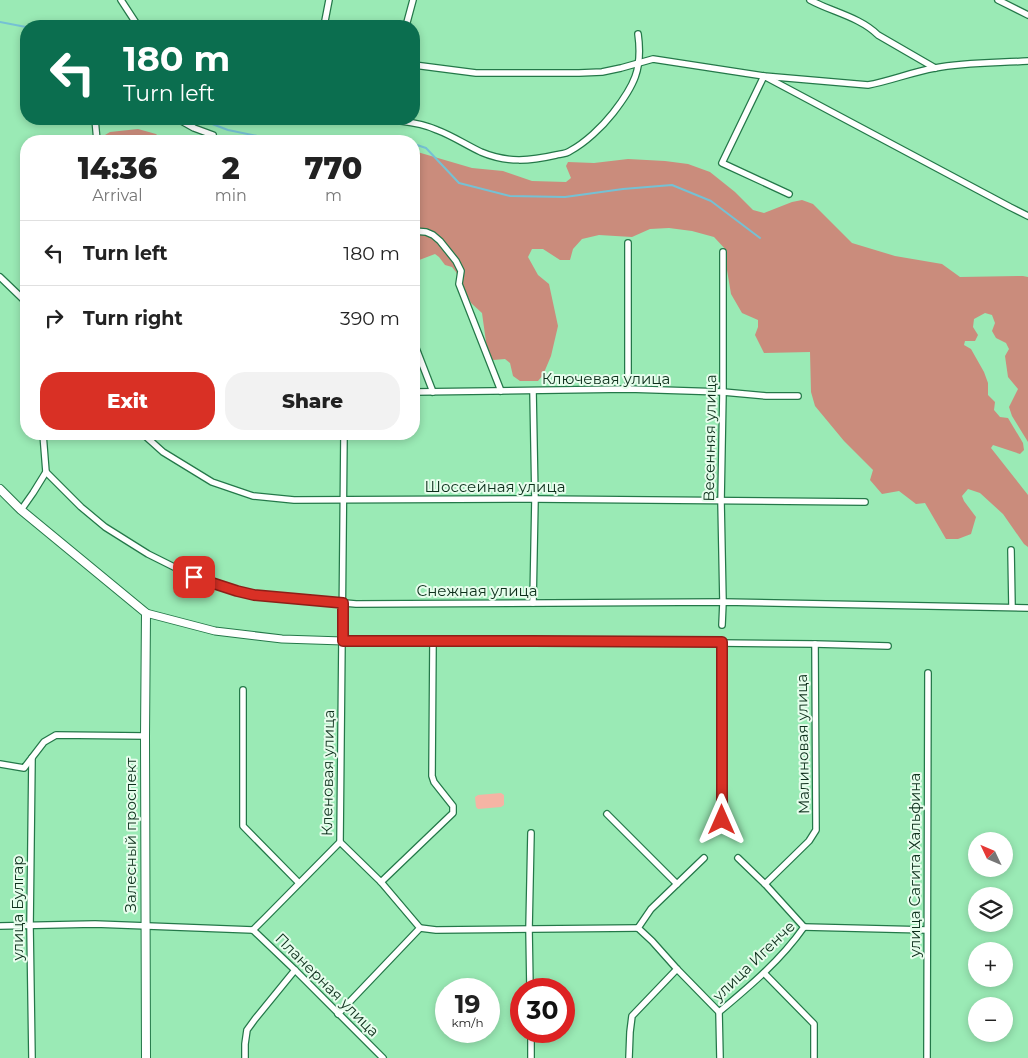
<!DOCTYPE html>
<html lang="en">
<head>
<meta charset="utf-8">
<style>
	body { margin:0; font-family:Montserrat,sans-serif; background:#f2f2f2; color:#222; height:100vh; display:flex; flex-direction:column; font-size:19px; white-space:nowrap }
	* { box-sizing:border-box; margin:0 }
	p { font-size:16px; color:#767676 }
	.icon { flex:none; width:28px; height:28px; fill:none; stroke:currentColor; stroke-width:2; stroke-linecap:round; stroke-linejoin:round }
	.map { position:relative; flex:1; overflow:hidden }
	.panel { position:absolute; left:20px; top:135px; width:400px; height:305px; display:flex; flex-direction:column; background:#fff; border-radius:20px; box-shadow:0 2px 8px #0003 }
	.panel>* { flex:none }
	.top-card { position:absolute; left:20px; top:20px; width:400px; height:105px; border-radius:20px; box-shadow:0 2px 8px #0003; background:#0b6e4f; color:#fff; overflow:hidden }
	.needle { width:32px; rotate:314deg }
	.fabs { position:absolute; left:968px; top:832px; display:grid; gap:10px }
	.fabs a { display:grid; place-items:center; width:45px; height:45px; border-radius:50%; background:#fff; box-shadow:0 2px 8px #0003; font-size:25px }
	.speed { position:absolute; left:435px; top:978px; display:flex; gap:10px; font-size:25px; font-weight:700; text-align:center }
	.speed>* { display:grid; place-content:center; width:65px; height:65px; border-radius:50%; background:#fff; box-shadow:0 2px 8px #0003; line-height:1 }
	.speed small { font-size:12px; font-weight:400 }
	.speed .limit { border:8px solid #d22; background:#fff; color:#111 }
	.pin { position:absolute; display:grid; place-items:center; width:42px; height:42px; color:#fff; margin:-21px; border-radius:10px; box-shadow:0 2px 8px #0006 }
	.me { position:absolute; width:55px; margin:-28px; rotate:0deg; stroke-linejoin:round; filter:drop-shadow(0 0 4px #0008) }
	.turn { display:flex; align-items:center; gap:18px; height:105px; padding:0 20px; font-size:22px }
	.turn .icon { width:65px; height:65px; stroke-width:2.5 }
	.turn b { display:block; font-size:35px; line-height:42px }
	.eta { display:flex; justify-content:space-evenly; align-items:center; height:85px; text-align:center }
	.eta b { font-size:30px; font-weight:800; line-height:35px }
	.primary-button { display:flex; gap:10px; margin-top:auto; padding:10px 20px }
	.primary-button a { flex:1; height:58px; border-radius:20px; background:#d93025; color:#fff; font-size:20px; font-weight:800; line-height:58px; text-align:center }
	.primary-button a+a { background:#f2f2f2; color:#222 }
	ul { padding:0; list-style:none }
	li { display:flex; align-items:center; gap:15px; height:65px; padding:0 20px; border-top:1px solid #e0e0e0 }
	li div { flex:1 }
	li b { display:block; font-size:19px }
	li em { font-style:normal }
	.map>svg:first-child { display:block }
</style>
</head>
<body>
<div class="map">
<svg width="1028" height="1058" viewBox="0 0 1028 1058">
	<rect width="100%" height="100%" fill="#9aeab5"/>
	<polygon fill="#f5b4a4" points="501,793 504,795 504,805 501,807 478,809 476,807 475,797 478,795"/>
	<g fill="#ca8c7c">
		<polygon points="138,129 156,134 163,141 104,141 105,135 110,132"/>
		<polygon points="414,151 472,168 503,171 532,181 566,182 571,178 566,166 568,162 594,163 628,159 665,161 688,164 710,172 735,192 753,210 764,213 792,202 802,200 813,204 852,243 895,256 942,264 960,277 1023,276 1028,277 1028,442 1012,416 1009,407 1018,389 1008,377 1005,356 1009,349 1006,343 996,338 992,331 995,323 992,315 985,313 974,319 973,327 978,335 975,341 965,341 964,345 971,349 984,372 988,383 988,395 995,402 994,410 1000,417 1008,418 1023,443 1024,450 1020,454 993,445 991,448 1028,495 1028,547 1024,544 1003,514 980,493 968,489 962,496 964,501 976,517 971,534 958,539 946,539 925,503 916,504 899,491 882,494 870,480 873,470 844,441 815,406 811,392 810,352 764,353 755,335 758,327 758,320 742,313 731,294 727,270 727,251 714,237 692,231 669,228 650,229 632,237 599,235 582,239 573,249 570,260 560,260 543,249 532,249 528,257 538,275 549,284 558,326 551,356 543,375 538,381 520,381 513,376 510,363 505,359 493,360 487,349 482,313 471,303 456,272 452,267 445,265 439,257 435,254 414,262"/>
	</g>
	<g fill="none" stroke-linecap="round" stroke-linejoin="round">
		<g stroke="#75c1d4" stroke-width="2">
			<polyline points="0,22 26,27"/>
			<polyline points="47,26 61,25 65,26"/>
			<polyline points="199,119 228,130 281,141"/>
			<polyline points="380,141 397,139 405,141"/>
			<polyline points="414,144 426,148 459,183 510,196 565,197 623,189 672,185 711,201 760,238"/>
		</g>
		<defs>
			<g id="minor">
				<polyline points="121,0 138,26"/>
				<path d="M 810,0 C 832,12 860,17 878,35 L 935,68"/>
				<polyline points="998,0 1028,15"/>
				<polyline points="324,26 329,0"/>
				<polyline points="406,26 413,0"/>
				<path d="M 414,65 L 476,73 L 579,73 L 602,72 L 621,68 L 653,59 L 764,76 L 868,85 C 890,81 912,72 935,68 C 966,62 997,63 1028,61"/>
				<polyline points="95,119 97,141"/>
				<polyline points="178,119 194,128 213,135"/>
				<path d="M 347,119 C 376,120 410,118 437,130 C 453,136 466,145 481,152 C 507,163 530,161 556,155 C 560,154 566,154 570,151 C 585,143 602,127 613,113 C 634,86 643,69 638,34"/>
				<polyline points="789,194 722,163 764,76 1010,207 1028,216"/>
				<polyline points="414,231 426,232 433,235 440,241 456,261 461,271 459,284 501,391"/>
				<polyline points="628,243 628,389"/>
				<polyline points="0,277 26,302"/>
				<polyline points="414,343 433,392"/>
				<polyline points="414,392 628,389 723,392 766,396 798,396"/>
				<polyline points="143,434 163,452 212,482 253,496 294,500 535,499 865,502"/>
				<polyline points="46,472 81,507 105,527 148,554 194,577 237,591 255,595 356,604 723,602 1028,608"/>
				<polyline points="21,510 33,493 46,472 43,434"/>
				<polyline points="1011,550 1012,607"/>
				<polyline points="533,603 535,499 533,391"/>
				<polyline points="722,625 723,602 721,501 723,392 723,252"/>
				<polyline points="533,641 815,644 888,646"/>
				<polyline points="243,690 243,826 299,883"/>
				<polyline points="32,758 30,926 32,1058"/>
				<polyline points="0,764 24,768 44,742 56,735 145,736"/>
				<polyline points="607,814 677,884"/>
				<polyline points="722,820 722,642"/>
				<polyline points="738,858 765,884 804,927"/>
				<polyline points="381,882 453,813 453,806 434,782 432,776 433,641"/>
				<polyline points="765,884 809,841 816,830 815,644"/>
				<polyline points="0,926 95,924 253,930"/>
				<polyline points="804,927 927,930"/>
				<polyline points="420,928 436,930 638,928"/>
				<polyline points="638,928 652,941 677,969 719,1012 720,1058"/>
				<polyline points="638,928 651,909 704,858"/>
				<polyline points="253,930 266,917 340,842 344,434"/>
				<polyline points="253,930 295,970 383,1058"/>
				<polyline points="764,973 814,1024 814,1058"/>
				<polyline points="530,989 529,929 531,833"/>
				<path d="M 719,1012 C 750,986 781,960 804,927"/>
				<polyline points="338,1014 420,928 381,882 340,842"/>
				<polyline points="531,1031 531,1058"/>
				<polyline points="245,1058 245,1044 247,1030 255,1019 295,970"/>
				<polyline points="629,1058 630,1032 632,1016 677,969"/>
				<polyline points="927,1058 928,673"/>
			</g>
			<polyline id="tertiary" points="146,613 215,631 282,639 343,641 533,641"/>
			<polyline id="secondary" points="0,489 21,510 146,613 145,736 146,1058"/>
		</defs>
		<use href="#minor" stroke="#247849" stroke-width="8"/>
		<use href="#tertiary" stroke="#247849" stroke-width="9"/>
		<use href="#secondary" stroke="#247849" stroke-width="10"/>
		<use href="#minor" stroke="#fff" stroke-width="5.5"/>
		<use href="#tertiary" stroke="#fff" stroke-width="7"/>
		<use href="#secondary" stroke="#fff" stroke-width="8"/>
	</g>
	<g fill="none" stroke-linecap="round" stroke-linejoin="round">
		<defs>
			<polyline id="route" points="194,577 237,591 254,595 343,603 343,641 533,641 722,642 722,820"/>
		</defs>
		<use href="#route" stroke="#8d1f18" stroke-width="12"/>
		<use href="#route" stroke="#d93025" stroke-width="9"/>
	</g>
	<g text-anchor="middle" stroke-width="4" stroke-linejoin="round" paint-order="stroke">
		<g font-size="15" fill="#0d2f1b" stroke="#e6fdec">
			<text x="606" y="384">Ключевая улица</text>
			<text transform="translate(710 438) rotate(-89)" y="5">Весенняя улица</text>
			<text x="495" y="492">Шоссейная улица</text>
			<text x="477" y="596">Снежная улица</text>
			<text transform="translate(803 744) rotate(-91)" y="5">Малиновая улица</text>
			<text transform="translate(328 773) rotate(-89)" y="5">Кленовая улица</text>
			<text transform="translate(131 835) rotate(-90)" y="5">Залесный проспект</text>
			<text transform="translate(915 865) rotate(-90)" y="5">улица Сагита Хальфина</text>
			<text transform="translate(18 908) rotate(-90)" y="5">улица Булгар</text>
			<text transform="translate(754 961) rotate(-44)" y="5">улица Игенче</text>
			<text transform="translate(327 985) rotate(45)" y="5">Планерная улица</text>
		</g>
	</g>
</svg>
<div class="fabs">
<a><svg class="needle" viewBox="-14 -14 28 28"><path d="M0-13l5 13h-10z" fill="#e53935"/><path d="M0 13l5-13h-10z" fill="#767676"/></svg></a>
<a><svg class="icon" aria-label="layers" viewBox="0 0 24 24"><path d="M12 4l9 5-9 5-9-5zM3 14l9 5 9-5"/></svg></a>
<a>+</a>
<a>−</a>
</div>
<div class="speed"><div>19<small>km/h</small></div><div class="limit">30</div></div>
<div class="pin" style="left:194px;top:577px;background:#d93025"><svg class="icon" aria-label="arrive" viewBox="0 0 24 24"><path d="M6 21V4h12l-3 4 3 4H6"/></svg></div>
<svg class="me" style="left:722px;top:820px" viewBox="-20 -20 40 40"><path d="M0-17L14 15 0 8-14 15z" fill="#d93025" stroke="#fff" stroke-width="4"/></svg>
<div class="top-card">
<div class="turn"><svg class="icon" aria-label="left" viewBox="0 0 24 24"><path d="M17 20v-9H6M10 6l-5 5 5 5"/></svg><div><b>180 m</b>Turn left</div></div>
</div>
<section class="panel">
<div class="eta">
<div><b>14:36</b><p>Arrival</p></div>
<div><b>2</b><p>min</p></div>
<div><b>770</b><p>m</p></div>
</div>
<ul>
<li><svg class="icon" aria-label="left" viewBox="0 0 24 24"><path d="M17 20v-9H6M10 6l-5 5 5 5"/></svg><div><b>Turn left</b></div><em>180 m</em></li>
<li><svg class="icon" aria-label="right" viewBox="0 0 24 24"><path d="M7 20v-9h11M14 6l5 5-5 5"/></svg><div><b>Turn right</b></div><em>390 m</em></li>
</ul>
<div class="primary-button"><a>Exit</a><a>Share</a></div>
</section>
</div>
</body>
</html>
